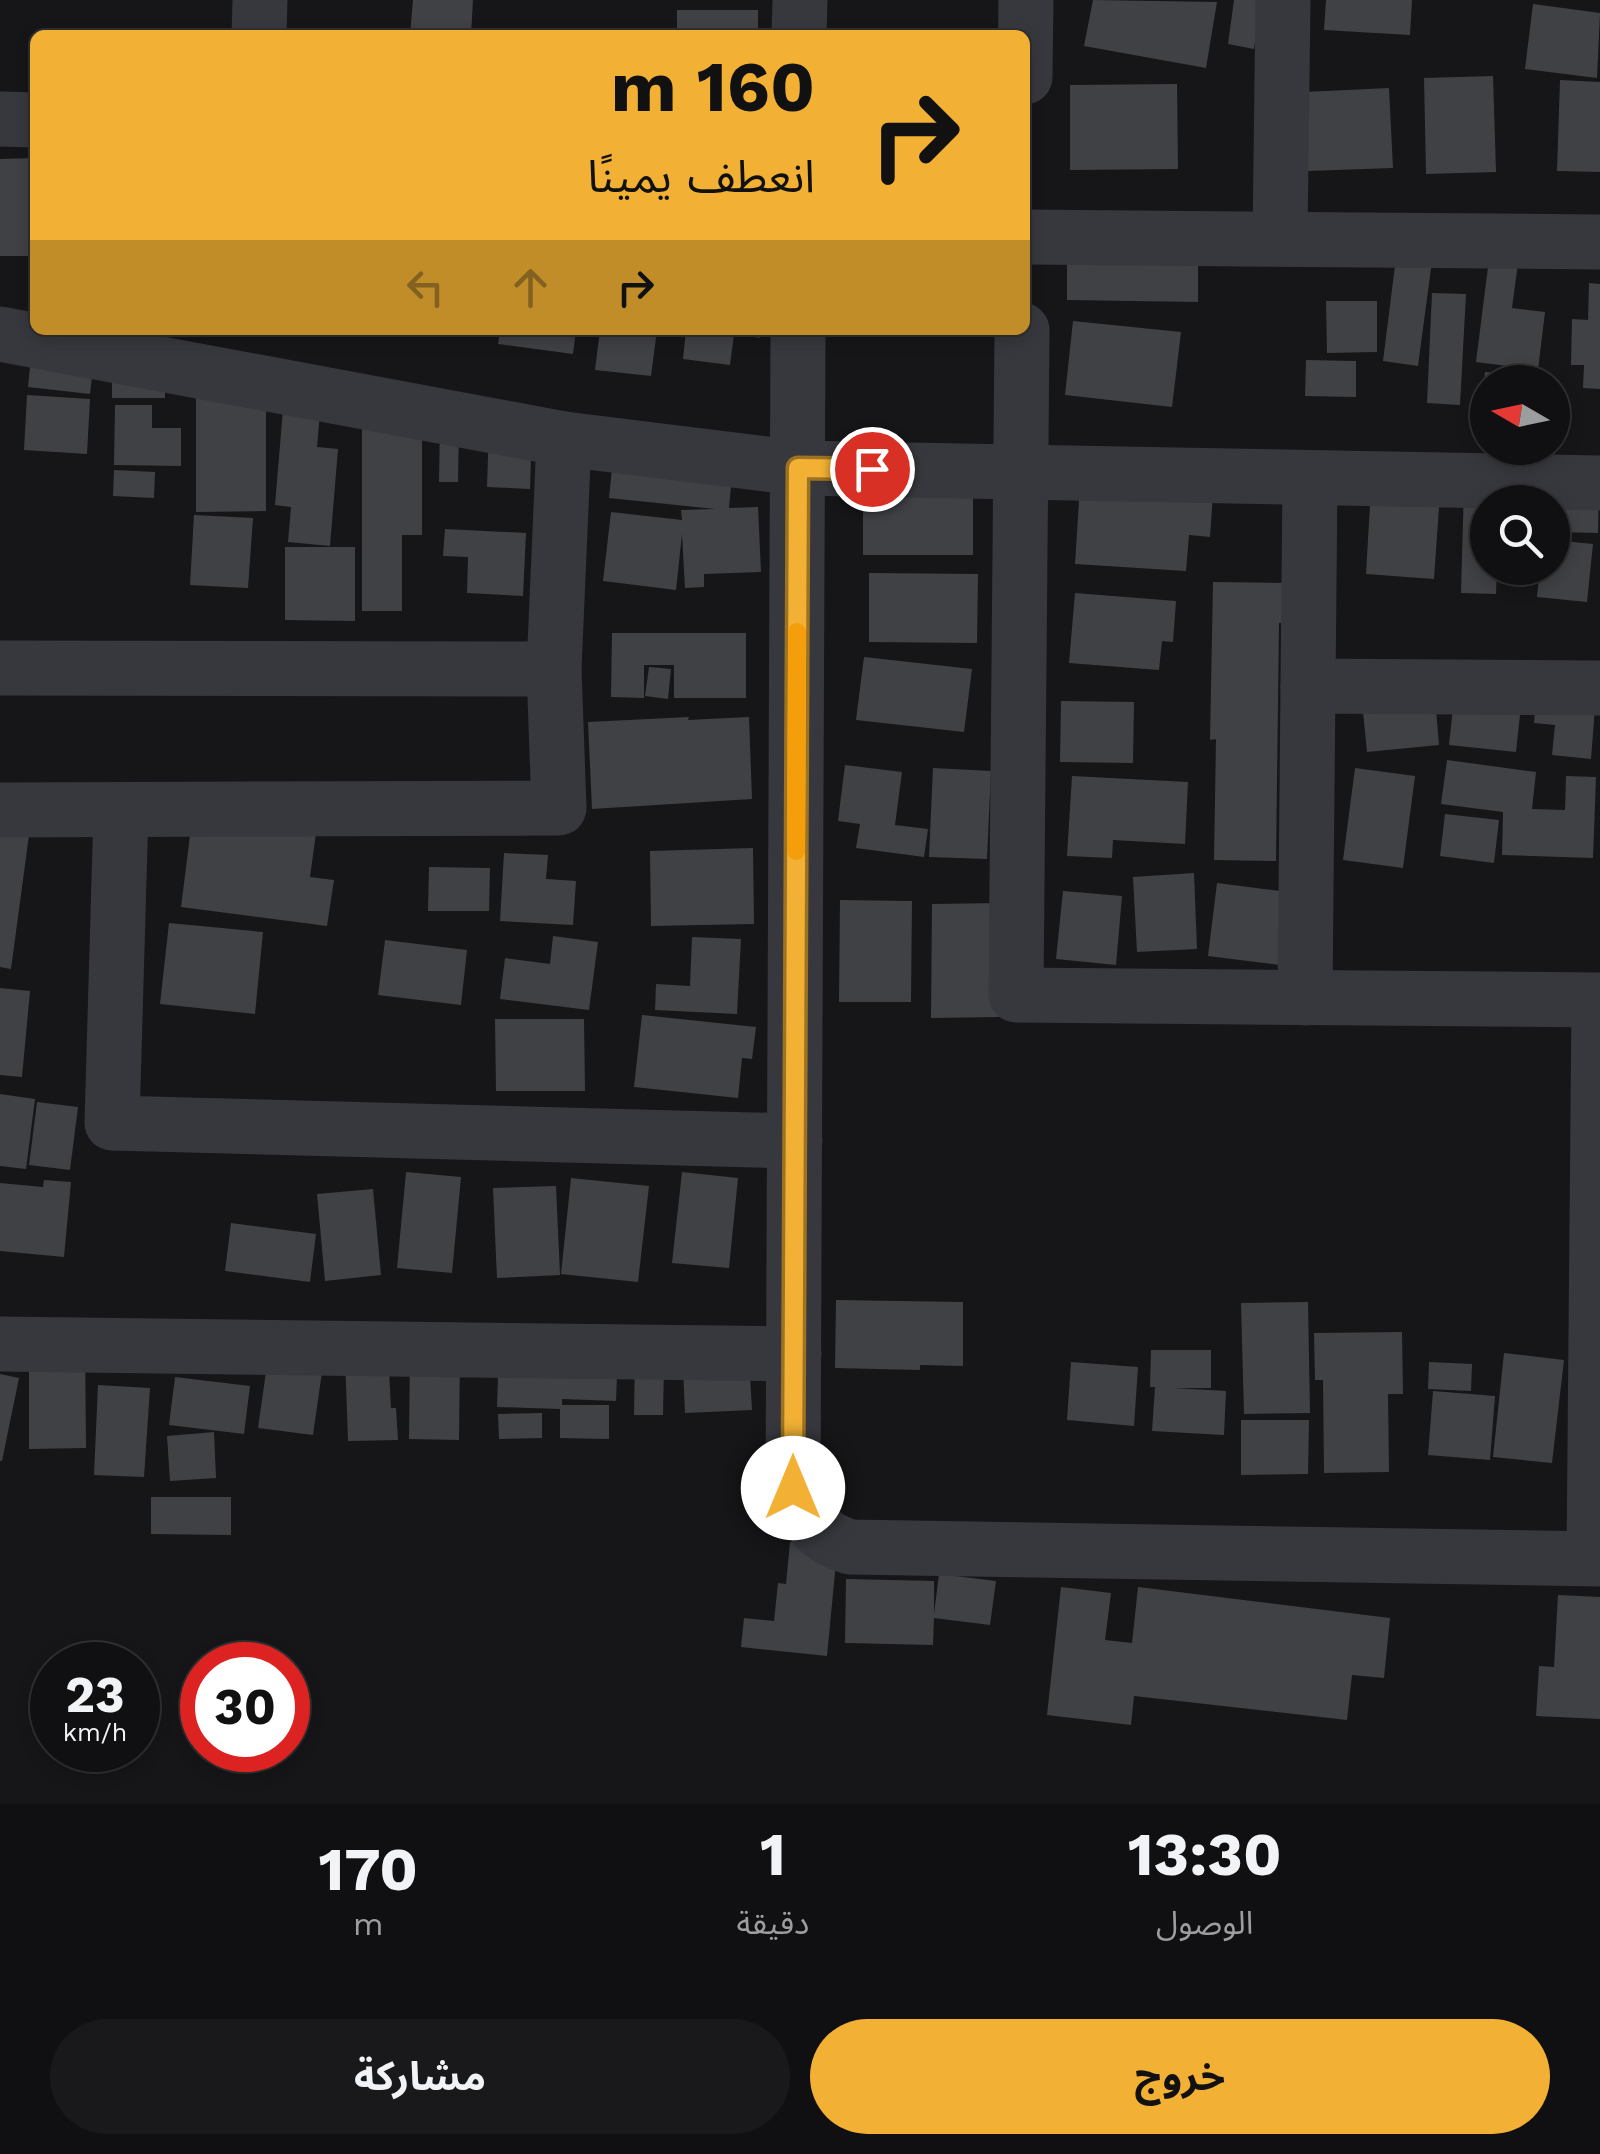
<!DOCTYPE html>
<html lang="ar">
<head>
<meta charset="utf-8">
<style>
	body { margin:0; font-family:"Work Sans","Noto Sans Arabic",sans-serif; background:#19191b; color:#f1f3f6; direction:rtl; height:100vh; display:flex; flex-direction:column; font-size:38px; white-space:nowrap }
	* { box-sizing:border-box; margin:0 }
	p { font-size:32px; color:#9c9d9f }
	.icon { flex:none; width:55px; height:55px; fill:none; stroke:currentColor; stroke-width:2; stroke-linecap:round; stroke-linejoin:round }
	.map { position:relative; height:1804px; overflow:hidden; direction:ltr }
	.drawer { display:flex; flex-direction:column; background:#101012; flex:1 }
	.drawer>* { flex:none }
	.hud { position:absolute; left:30px; top:30px; width:1000px; height:305px; border-radius:15px; box-shadow:0 5px 15px #0003,0 0 0 2px #303032; direction:rtl; background:#f2b134; color:#111; overflow:hidden }
	.needle { width:65px; rotate:279deg }
	.tools { position:absolute; left:1470px; top:365px; display:grid; gap:20px }
	.tools a { display:grid; place-items:center; width:100px; height:100px; border-radius:50%; background:#101012; box-shadow:0 5px 15px #0003,0 0 0 2px #303032; font-size:50px }
	.speed { position:absolute; left:30px; top:1642px; display:flex; gap:20px; font-size:50px; font-weight:700; text-align:center }
	.speed>* { display:grid; place-content:center; width:130px; height:130px; border-radius:50%; background:#101012; box-shadow:0 5px 15px #0003,0 0 0 2px #303032; line-height:1 }
	.speed small { font-size:25px; font-weight:400 }
	.speed .limit { border:15px solid #d22; background:#fff; color:#111 }
	.pin { position:absolute; display:grid; place-items:center; width:85px; height:85px; color:#fff; margin:-42px; border:5px solid #fff; border-radius:50%; box-shadow:0 2px 10px #0007 }
	.me { position:absolute; width:110px; margin:-55px; rotate:0deg; stroke-linejoin:round; filter:drop-shadow(0 0 8px #0008) }
	.turn { display:flex; align-items:center; gap:35px; height:210px; padding:0 50px; font-size:45px }
	.turn .icon { width:130px; height:130px; stroke-width:2.5 }
	.turn b { display:block; font-size:70px; line-height:85px }
	.lanes { display:flex; align-items:center; height:95px; padding:0 50px; background:#0003; justify-content:center; gap:50px; direction:ltr }
	.lanes .off { opacity:.35 }
	.eta { display:flex; justify-content:space-evenly; align-items:center; height:170px; text-align:center }
	.eta b { font-size:60px; font-weight:700; line-height:70px }
	.action { display:flex; gap:20px; margin-top:auto; padding:20px 50px }
	.action a { flex:1; height:115px; border-radius:60px; background:#f2b134; color:#111; font-size:40px; font-weight:700; line-height:115px; text-align:center }
	.action a+a { background:#19191b; color:#f1f3f6 }
	.map>svg:first-child { display:block }
</style>
</head>
<body>
<div class="map">
<svg width="1600" height="1804" viewBox="0 0 1600 1804">
	<rect width="100%" height="100%" fill="#161618"/>
	<g fill="#404145">
		<polygon points="413,0 473,0 471,35 410,35"/>
		<polygon points="1093,0 1217,2 1206,68 1084,46"/>
		<polygon points="1234,0 1261,0 1254,49 1228,44"/>
		<polygon points="1326,0 1412,0 1410,35 1324,30"/>
		<polygon points="1533,4 1600,13 1597,78 1525,69"/>
		<rect x="677" y="10" width="81" height="25"/>
		<polygon points="1493,76 1496,172 1426,174 1424,78"/>
		<polygon points="1560,80 1600,82 1600,172 1557,171"/>
		<polygon points="1177,84 1178,169 1070,170 1070,85"/>
		<polygon points="1389,88 1393,168 1308,171 1305,92"/>
		<polygon points="35,158 35,256 0,256 0,159"/>
		<polygon points="1398,242 1434,246 1418,366 1383,361"/>
		<polygon points="1067,258 1198,261 1198,302 1067,300"/>
		<polygon points="1489,259 1518,263 1512,308 1545,312 1538,370 1476,362"/>
		<polygon points="1589,283 1600,284 1600,389 1583,388 1584,365 1571,365 1572,319 1588,320"/>
		<polygon points="1432,293 1466,294 1460,405 1427,403"/>
		<polygon points="1326,301 1377,301 1377,352 1327,353"/>
		<polygon points="1073,321 1181,332 1172,407 1065,395"/>
		<polygon points="500,330 576,330 573,354 498,344"/>
		<polygon points="600,330 657,330 651,376 595,370"/>
		<polygon points="686,330 761,330 760,338 734,334 730,365 683,359"/>
		<polygon points="33,336 96,344 90,394 28,387"/>
		<polygon points="1306,360 1356,361 1356,397 1305,396"/>
		<rect x="112" y="363" width="53" height="35"/>
		<polygon points="1485,372 1543,377 1542,382 1488,382 1488,403 1482,402"/>
		<polygon points="27,395 90,399 87,454 24,450"/>
		<polygon points="196,397 266,397 266,511 196,512"/>
		<polygon points="284,397 321,400 317,447 338,449 330,546 288,542 291,507 275,505"/>
		<polygon points="115,405 152,405 152,428 181,428 181,466 114,465"/>
		<polygon points="362,406 422,406 422,535 402,535 402,611 362,611"/>
		<polygon points="440,423 459,424 458,482 439,482"/>
		<polygon points="489,425 532,427 530,489 487,487"/>
		<polygon points="615,439 732,474 729,508 758,507 761,572 704,574 704,587 685,588 682,534 676,590 603,581 611,512 682,520 681,510 715,509 609,498"/>
		<polygon points="114,470 155,472 154,498 113,496"/>
		<polygon points="1081,470 1214,479 1210,537 1189,535 1186,571 1075,564"/>
		<polygon points="1599,480 1598,533 1552,532 1552,502"/>
		<rect x="863" y="485" width="110" height="70"/>
		<polygon points="1464,485 1488,502 1488,568 1497,568 1496,594 1461,593"/>
		<polygon points="1371,488 1440,493 1434,579 1366,574"/>
		<polygon points="194,515 253,518 248,588 190,585"/>
		<polygon points="445,529 526,533 523,596 467,593 468,557 443,556"/>
		<polygon points="1552,540 1593,544 1587,602 1537,597 1540,568 1552,568"/>
		<polygon points="285,547 355,547 355,621 285,620"/>
		<polygon points="869,573 978,574 977,643 869,642"/>
		<polygon points="1213,582 1289,583 1289,624 1279,623 1276,861 1214,860 1216,739 1210,740"/>
		<polygon points="1075,593 1176,601 1173,642 1162,641 1159,670 1069,663"/>
		<polygon points="612,633 746,633 746,698 674,698 674,665 644,665 644,698 611,697"/>
		<polygon points="864,657 972,669 964,732 856,720"/>
		<polygon points="649,667 671,669 668,699 645,696"/>
		<polygon points="1433,675 1439,745 1367,752 1360,681"/>
		<polygon points="1456,679 1523,687 1516,752 1449,745"/>
		<polygon points="1537,689 1596,695 1591,759 1552,755 1555,725 1534,723"/>
		<polygon points="1061,701 1134,702 1133,763 1060,762"/>
		<polygon points="689,717 688,720 749,717 752,799 592,809 588,722"/>
		<polygon points="1447,760 1536,772 1532,809 1565,810 1566,776 1596,777 1593,858 1502,855 1503,812 1441,804"/>
		<polygon points="845,765 902,772 895,825 928,829 924,857 856,848 860,824 838,821"/>
		<polygon points="933,768 991,771 987,859 929,857"/>
		<polygon points="1355,768 1415,776 1403,868 1343,860"/>
		<polygon points="1072,776 1188,782 1185,844 1113,840 1112,858 1067,856"/>
		<polygon points="1445,814 1499,820 1494,863 1440,856"/>
		<polygon points="191,827 316,833 310,877 334,880 327,926 181,907"/>
		<polygon points="0,831 29,835 11,969 0,967"/>
		<polygon points="753,848 754,924 651,926 650,851"/>
		<polygon points="504,853 548,855 546,879 576,881 573,925 500,921"/>
		<polygon points="429,867 490,868 489,911 428,911"/>
		<polygon points="1194,873 1197,949 1137,952 1133,877"/>
		<polygon points="1217,883 1289,892 1280,965 1208,956"/>
		<polygon points="1063,891 1122,896 1116,965 1056,959"/>
		<polygon points="840,900 912,901 911,1002 839,1002"/>
		<polygon points="1000,903 1000,1017 931,1018 932,904"/>
		<polygon points="169,923 263,932 255,1014 160,1004"/>
		<polygon points="553,936 598,942 589,1010 500,999 505,958 550,964"/>
		<polygon points="692,937 741,939 737,1014 655,1010 656,984 690,986"/>
		<polygon points="385,940 467,950 461,1005 378,995"/>
		<polygon points="0,988 30,991 22,1077 0,1075"/>
		<polygon points="642,1015 756,1027 752,1059 742,1058 738,1098 634,1087"/>
		<polygon points="495,1019 584,1019 585,1091 496,1091"/>
		<polygon points="0,1094 35,1099 26,1169 0,1166"/>
		<polygon points="37,1102 78,1107 70,1170 29,1165"/>
		<polygon points="406,1172 461,1177 452,1273 397,1268"/>
		<polygon points="682,1172 738,1178 729,1268 672,1263"/>
		<polygon points="571,1178 649,1186 638,1282 561,1274"/>
		<polygon points="44,1180 71,1182 64,1257 0,1251 0,1183 43,1187"/>
		<polygon points="556,1186 560,1275 497,1278 493,1188"/>
		<polygon points="373,1189 381,1275 325,1281 317,1194"/>
		<polygon points="231,1223 316,1234 310,1282 225,1271"/>
		<polygon points="836,1300 963,1302 963,1366 920,1365 920,1370 835,1368"/>
		<polygon points="1308,1302 1310,1413 1244,1414 1241,1303"/>
		<polygon points="1402,1332 1403,1394 1388,1394 1389,1472 1324,1473 1323,1380 1315,1380 1314,1333"/>
		<polygon points="748,1341 752,1410 685,1413 682,1344"/>
		<polygon points="85,1342 86,1448 29,1449 29,1343"/>
		<polygon points="499,1344 618,1347 616,1401 562,1399 562,1405 609,1405 609,1439 560,1438 560,1409 497,1407"/>
		<polygon points="1151,1350 1211,1350 1211,1388 1174,1388 1226,1391 1224,1435 1152,1431 1155,1387 1150,1387"/>
		<polygon points="269,1351 324,1358 313,1435 258,1428"/>
		<polygon points="410,1351 460,1351 459,1440 409,1439"/>
		<polygon points="635,1351 664,1365 663,1415 634,1415"/>
		<polygon points="1504,1353 1564,1360 1552,1463 1493,1457"/>
		<polygon points="345,1356 389,1370 391,1408 396,1408 398,1440 348,1441"/>
		<polygon points="1071,1362 1138,1367 1134,1426 1067,1420"/>
		<polygon points="1429,1362 1472,1364 1471,1391 1428,1389"/>
		<polygon points="0,1374 19,1378 2,1461 0,1461"/>
		<polygon points="175,1377 250,1386 244,1434 169,1425"/>
		<polygon points="98,1385 150,1388 144,1477 94,1475"/>
		<polygon points="1433,1391 1495,1396 1490,1460 1428,1455"/>
		<polygon points="542,1413 542,1438 499,1439 498,1414"/>
		<polygon points="1241,1420 1309,1420 1308,1474 1241,1475"/>
		<polygon points="214,1432 216,1478 170,1481 167,1436"/>
		<polygon points="151,1497 231,1497 231,1535 151,1534"/>
		<polygon points="790,1542 819,1545 836,1562 827,1656 741,1647 744,1618 774,1621 778,1583 786,1584"/>
		<polygon points="939,1574 996,1581 990,1625 934,1618 933,1645 845,1643 846,1579 934,1581 934,1614"/>
		<polygon points="1061,1587 1111,1593 1105,1640 1132,1643 1138,1587 1390,1618 1384,1678 1352,1675 1347,1720 1134,1696 1131,1725 1047,1715"/>
		<polygon points="1558,1595 1600,1597 1600,1719 1536,1716 1539,1666 1554,1667"/>
	</g>
	<g fill="none" stroke-linecap="round" stroke-linejoin="round">
		<g stroke="#37383d" stroke-width="55">
			<polyline points="259,35 260,0"/>
			<polyline points="799,35 800,0"/>
			<polyline points="1025,77 1026,0"/>
			<polyline points="0,119 35,120"/>
			<polyline points="1025,237 1600,242"/>
			<polyline points="1280,239 1283,0"/>
			<path d="M 798,330 L 793,1488 C 809,1520 814,1536 850,1547 L 1600,1559"/>
			<polyline points="1022,330 1016,995 1599,1000 1594,1558"/>
			<polyline points="0,334 564,439 798,468 1600,483"/>
			<polyline points="0,668 554,669"/>
			<polyline points="1308,686 1600,688"/>
			<polyline points="0,810 559,808 554,669 564,439"/>
			<polyline points="121,810 112,1123 795,1141"/>
			<polyline points="1305,998 1310,478"/>
			<polyline points="0,1344 794,1354"/>
		</g>
	</g>
	<g fill="none" stroke-linecap="round" stroke-linejoin="round">
		<defs>
			<polyline id="route" points="793,1488 798,468 872,469"/>
		</defs>
		<use href="#route" stroke="#9d7322" stroke-width="25"/>
		<use href="#route" stroke="#f2b134" stroke-width="18"/>
		<polyline stroke="#f59e0b" stroke-width="18" points="796,851 797,632"/>
	</g>
</svg>
<div class="tools">
<a><svg class="needle" viewBox="-14 -14 28 28"><path d="M0-13l5 13h-10z" fill="#e53935"/><path d="M0 13l5-13h-10z" fill="#9c9d9f"/></svg></a>
<a><svg class="icon" aria-label="search" viewBox="0 0 24 24"><circle cx="10" cy="10" r="6"/><path d="M15 15l6 6"/></svg></a>
</div>
<div class="speed"><div>23<small>km/h</small></div><div class="limit">30</div></div>
<div class="pin" style="left:872px;top:469px;background:#d93025"><svg class="icon" aria-label="arrive" viewBox="0 0 24 24"><path d="M6 21V4h12l-3 4 3 4H6"/></svg></div>
<svg class="me" style="left:793px;top:1488px" viewBox="-20 -20 40 40"><circle r="19" fill="#fff"/><path d="M0-13L10 11 0 6-10 11z" fill="#f2b134"/></svg>
<div class="hud">
<div class="turn"><svg class="icon" aria-label="right" viewBox="0 0 24 24"><path d="M7 20v-9h11M14 6l5 5-5 5"/></svg><div><b>160 m</b>انعطف يمينًا</div></div>
<div class="lanes"><svg class="icon off" aria-label="left" viewBox="0 0 24 24"><path d="M17 20v-9H6M10 6l-5 5 5 5"/></svg><svg class="icon off" aria-label="ahead" viewBox="0 0 24 24"><path d="M12 20V5M6 11l6-6 6 6"/></svg><svg class="icon" aria-label="right" viewBox="0 0 24 24"><path d="M7 20v-9h11M14 6l5 5-5 5"/></svg></div>
</div>
</div>
<section class="drawer">
<div class="eta">
<div><b>13:30</b><p>الوصول</p></div>
<div><b>1</b><p>دقيقة</p></div>
<div><b>170</b><p>m</p></div>
</div>
<div class="action"><a>خروج</a><a>مشاركة</a></div>
</section>
</body>
</html>
